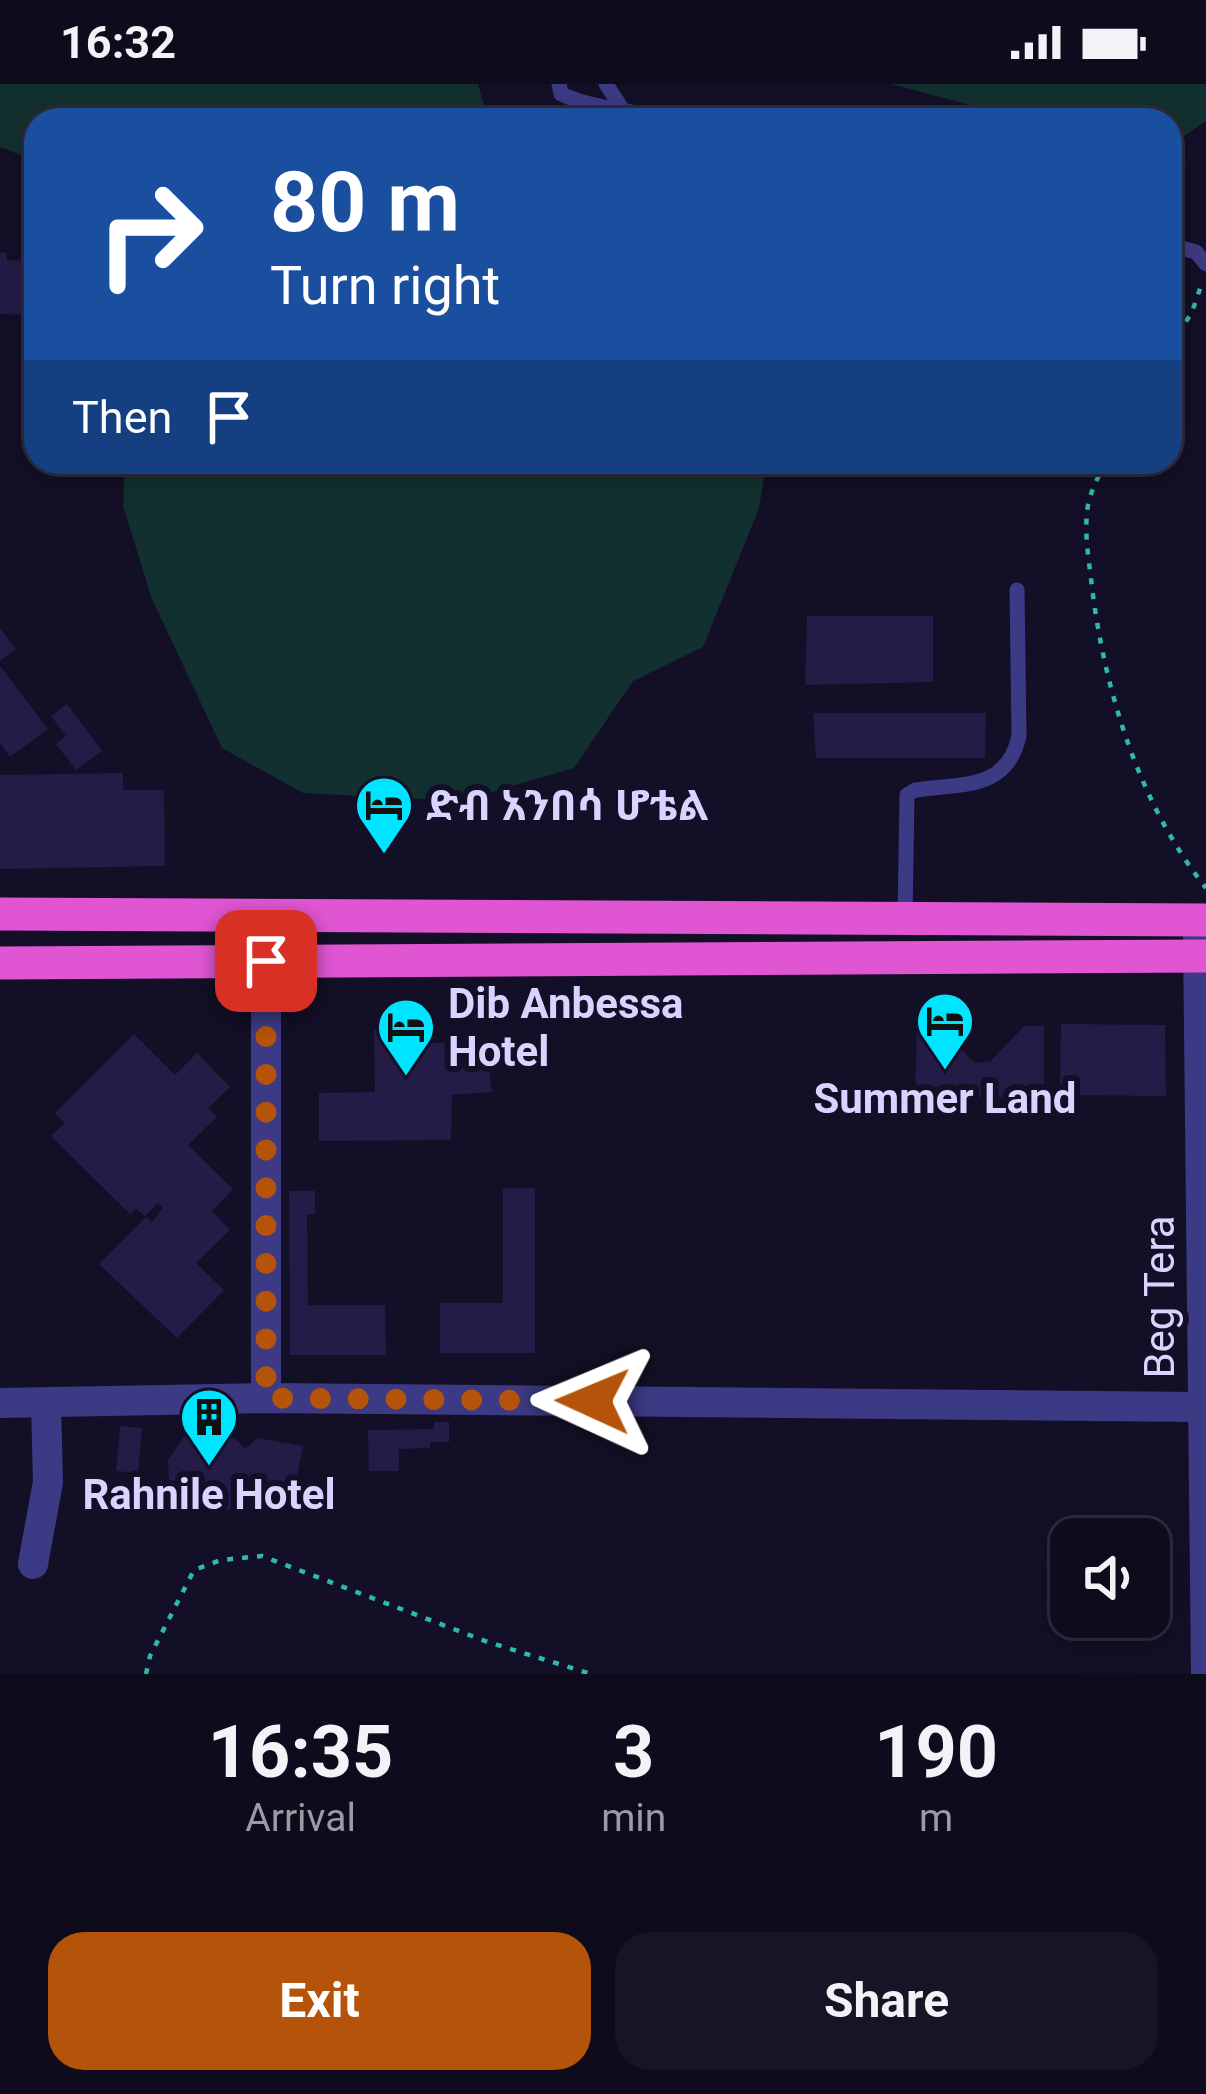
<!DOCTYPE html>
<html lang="en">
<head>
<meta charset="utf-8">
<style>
	body { margin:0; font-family:Roboto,"Noto Sans Ethiopic",sans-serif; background:#171425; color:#f1f3f6; height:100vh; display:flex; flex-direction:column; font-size:45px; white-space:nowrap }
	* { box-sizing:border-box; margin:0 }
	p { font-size:39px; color:#9b9ba3 }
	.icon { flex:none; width:66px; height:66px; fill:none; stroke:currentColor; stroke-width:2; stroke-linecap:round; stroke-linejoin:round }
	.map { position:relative; height:1590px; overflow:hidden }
	.drawer { display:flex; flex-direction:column; background:#0e0b1c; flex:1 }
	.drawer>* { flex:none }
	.top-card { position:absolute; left:24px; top:24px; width:1158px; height:366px; border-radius:36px; box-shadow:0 6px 30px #0003,0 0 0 3px #2e2b3b; background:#1a4fa0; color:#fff; overflow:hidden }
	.controls { position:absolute; left:1050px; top:1434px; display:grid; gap:24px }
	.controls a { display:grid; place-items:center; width:120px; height:120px; border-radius:24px; background:#0e0b1c; box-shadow:0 6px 30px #0003,0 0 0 3px #2e2b3b; font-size:60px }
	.pin { position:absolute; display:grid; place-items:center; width:102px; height:102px; color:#fff; margin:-51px; border-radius:24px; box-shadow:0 6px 18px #0006 }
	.me { position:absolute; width:132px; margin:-66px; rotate:271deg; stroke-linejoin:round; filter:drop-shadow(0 0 9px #0008) }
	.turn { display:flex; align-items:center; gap:42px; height:252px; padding:0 48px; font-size:54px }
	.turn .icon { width:156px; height:156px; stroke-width:2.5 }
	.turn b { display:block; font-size:84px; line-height:102px }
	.then { display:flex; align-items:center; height:114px; padding:0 48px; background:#0003; gap:24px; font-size:45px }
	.eta { display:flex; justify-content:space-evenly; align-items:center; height:204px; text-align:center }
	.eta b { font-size:72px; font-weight:700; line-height:84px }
	.cta { display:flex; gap:24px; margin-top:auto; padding:24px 48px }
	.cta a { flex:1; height:138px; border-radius:36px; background:#b45309; color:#fff; font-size:48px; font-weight:700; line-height:138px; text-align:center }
	.cta a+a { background:#171425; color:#f1f3f6 }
	.status { display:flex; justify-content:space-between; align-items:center; height:84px; padding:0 60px; background:#0e0b1c; direction:ltr }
	.status svg { height:33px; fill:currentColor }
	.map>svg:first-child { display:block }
</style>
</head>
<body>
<div class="status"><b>16:32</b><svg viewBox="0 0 49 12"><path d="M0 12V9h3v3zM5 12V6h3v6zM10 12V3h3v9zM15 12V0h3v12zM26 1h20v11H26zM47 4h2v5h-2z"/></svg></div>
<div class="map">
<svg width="1206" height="1590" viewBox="0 0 1206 1590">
	<rect width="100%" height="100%" fill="#130f26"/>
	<g fill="#12302f">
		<polygon points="0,0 478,0 488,36 36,36 36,77 0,63"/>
		<polygon points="891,0 1206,0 1206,37 1170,62 1170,36 1026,36"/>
		<polygon points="125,378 767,378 759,424 703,563 633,597 574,684 461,717 303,709 222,664 152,515 123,422"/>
	</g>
	<g fill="#241b47">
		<polygon points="0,168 7,169 7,176 25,177 24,231 0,230"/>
		<polygon points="807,532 933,532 933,598 805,601"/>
		<polygon points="0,544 16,565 0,577"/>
		<polygon points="0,582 48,645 10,673 0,659"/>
		<polygon points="67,620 102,667 76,686 56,660 66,652 51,632"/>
		<polygon points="813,629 986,629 985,674 816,674"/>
		<polygon points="123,689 123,706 164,706 165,782 0,785 0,691"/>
		<polygon points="937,939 974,979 991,977 1024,942 1044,942 1044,1013 915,1014 917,940"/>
		<polygon points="1061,940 1165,941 1166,1012 1060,1011"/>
		<polygon points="374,946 406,947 406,959 459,959 478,969 489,984 492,1008 452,1011 451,1056 319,1057 319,1009 375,1008"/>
		<polygon points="134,950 175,991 197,969 230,1003 208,1024 217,1033 188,1061 233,1105 212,1127 230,1146 196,1179 224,1206 177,1254 99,1180 146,1133 152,1138 163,1124 158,1119 145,1132 136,1125 130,1130 51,1052 65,1039 55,1029"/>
		<polygon points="503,1104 535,1104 535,1269 440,1269 440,1219 503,1219"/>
		<polygon points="289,1107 315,1107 315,1130 307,1130 308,1221 385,1221 386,1271 290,1271"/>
		<polygon points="434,1338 449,1338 449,1358 430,1358 430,1364 399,1365 399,1387 369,1387 368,1346 434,1345"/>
		<polygon points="120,1342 142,1344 138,1389 116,1387"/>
		<polygon points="208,1346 235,1355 245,1365 257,1354 303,1362 291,1424 239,1418 227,1426 199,1429 176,1415 169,1403 168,1376 183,1354"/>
	</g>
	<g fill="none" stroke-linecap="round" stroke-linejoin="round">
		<g stroke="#2fb8b0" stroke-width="4.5" stroke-dasharray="6 9" stroke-linecap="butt">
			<polyline points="1170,263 1192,228 1202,199"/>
			<path d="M 1105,378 C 1099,392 1091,406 1088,421 C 1084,446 1088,470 1091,495 C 1103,602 1138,719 1206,804"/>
			<polyline points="146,1590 150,1572 194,1486 221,1476 262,1472 485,1557 591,1590"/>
		</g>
		<g stroke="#3d3a85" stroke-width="15">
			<path d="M 559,0 L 561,10 C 594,25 633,26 668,36"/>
			<polyline points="606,0 621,23"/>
			<polyline points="1170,161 1196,168 1206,180"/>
			<path d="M 905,833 L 907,711 L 915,706 C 961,699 1007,707 1019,652 L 1017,506"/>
		</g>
		<g stroke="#3d3a85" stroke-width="30">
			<polyline points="1198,852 1206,1590"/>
			<polyline points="266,877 266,1314"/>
			<polyline points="0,1319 266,1314 1202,1323"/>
			<polyline points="33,1480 48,1398 46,1319"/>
		</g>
		<g stroke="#e055d1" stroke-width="33">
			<polyline points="0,830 1206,836"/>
			<polyline points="0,879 1206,872"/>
		</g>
	</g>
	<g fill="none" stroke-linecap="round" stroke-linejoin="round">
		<polyline stroke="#b45309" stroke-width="21" stroke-dasharray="0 37.8" points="266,877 266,1314 593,1317"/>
	</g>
	<defs>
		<symbol id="hotel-pin" viewBox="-11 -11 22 30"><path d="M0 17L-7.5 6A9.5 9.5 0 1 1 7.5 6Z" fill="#00e5ff" stroke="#130f26"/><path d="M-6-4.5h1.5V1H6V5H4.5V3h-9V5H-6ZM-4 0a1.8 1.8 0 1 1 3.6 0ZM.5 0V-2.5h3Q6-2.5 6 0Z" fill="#111"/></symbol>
		<symbol id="building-pin" viewBox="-11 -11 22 30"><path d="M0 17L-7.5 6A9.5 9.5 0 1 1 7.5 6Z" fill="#00e5ff" stroke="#130f26"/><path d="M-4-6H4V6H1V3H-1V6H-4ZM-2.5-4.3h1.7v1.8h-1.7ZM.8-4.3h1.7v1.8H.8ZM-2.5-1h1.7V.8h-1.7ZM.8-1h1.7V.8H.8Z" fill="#111"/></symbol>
	</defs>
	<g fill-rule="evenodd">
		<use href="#hotel-pin" x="351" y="688" width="66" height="90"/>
		<use href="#hotel-pin" x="912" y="904" width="66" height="90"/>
		<use href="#hotel-pin" x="373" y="910" width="66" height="90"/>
		<use href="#building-pin" x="176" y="1300" width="66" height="90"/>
	</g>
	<g text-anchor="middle" stroke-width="12" stroke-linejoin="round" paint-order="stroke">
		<g font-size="42" font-weight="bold" fill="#d9d4ff" stroke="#130f26" text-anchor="start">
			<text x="426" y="736">ድብ አንበሳ ሆቴል</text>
			<text x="448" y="934">Dib Anbessa<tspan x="448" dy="48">Hotel</tspan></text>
			<text x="945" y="1029" text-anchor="middle">Summer Land</text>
			<text x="209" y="1425" text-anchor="middle">Rahnile Hotel</text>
		</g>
		<g font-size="42" fill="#d9d4ff" stroke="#130f26">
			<text transform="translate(1159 1213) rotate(-90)" y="15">Beg Tera</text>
		</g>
	</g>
</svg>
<div class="controls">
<a><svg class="icon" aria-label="sound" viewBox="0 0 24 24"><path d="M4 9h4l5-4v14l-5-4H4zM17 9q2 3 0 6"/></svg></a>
</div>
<div class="pin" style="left:266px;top:877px;background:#d93025"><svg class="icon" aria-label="arrive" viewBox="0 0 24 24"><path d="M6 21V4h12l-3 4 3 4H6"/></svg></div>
<svg class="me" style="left:593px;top:1317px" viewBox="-20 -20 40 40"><path d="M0-17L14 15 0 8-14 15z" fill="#b45309" stroke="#fff" stroke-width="4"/></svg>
<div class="top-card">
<div class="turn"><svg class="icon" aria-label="right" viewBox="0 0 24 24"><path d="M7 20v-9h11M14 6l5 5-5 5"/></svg><div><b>80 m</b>Turn right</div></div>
<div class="then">Then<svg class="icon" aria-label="arrive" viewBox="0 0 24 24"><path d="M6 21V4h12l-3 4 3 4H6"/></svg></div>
</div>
</div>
<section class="drawer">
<div class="eta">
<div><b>16:35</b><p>Arrival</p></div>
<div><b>3</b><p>min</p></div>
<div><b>190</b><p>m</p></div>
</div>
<div class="cta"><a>Exit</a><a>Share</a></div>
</section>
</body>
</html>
